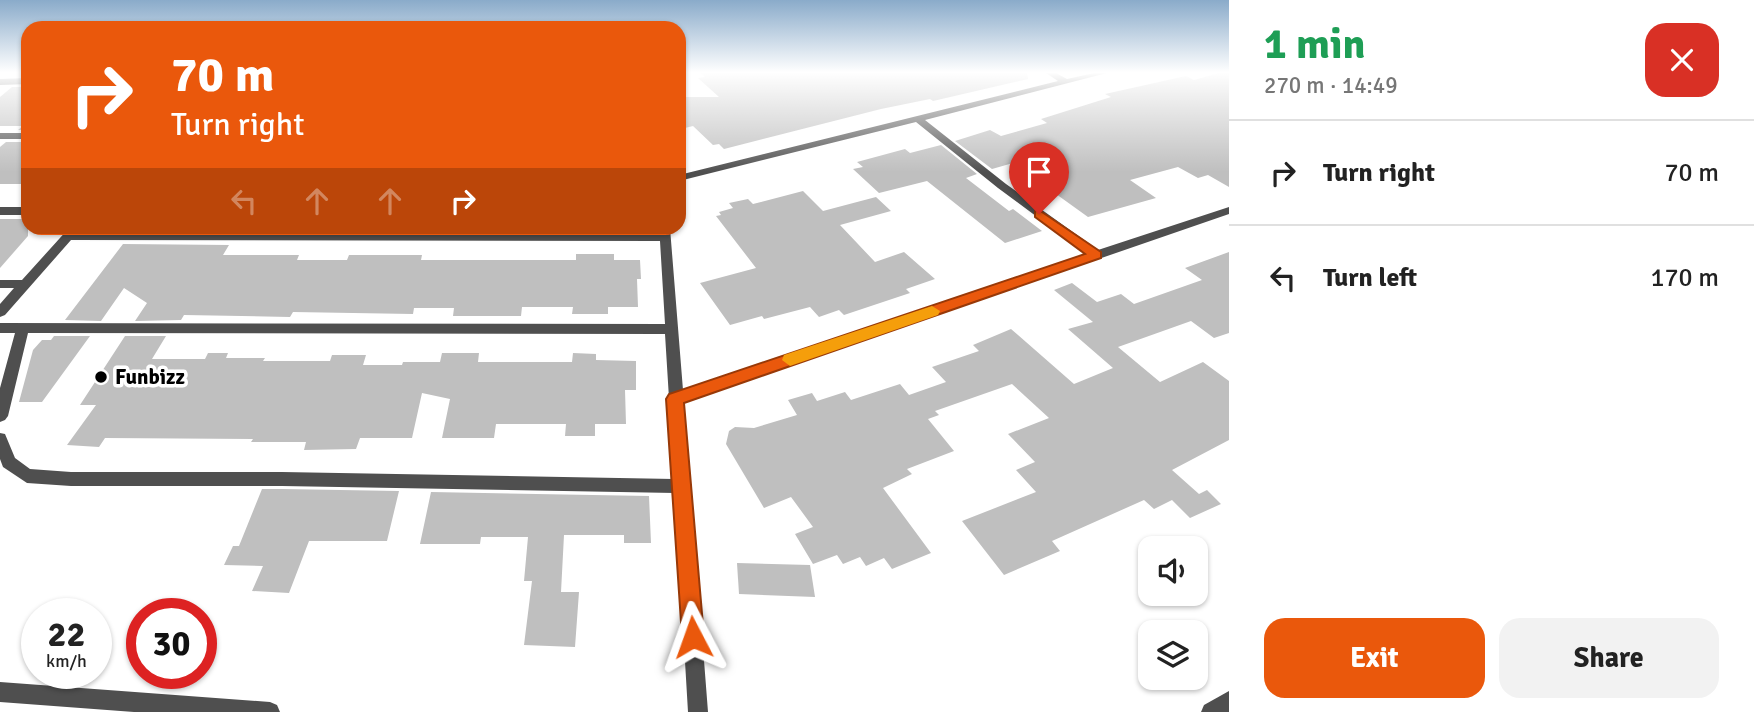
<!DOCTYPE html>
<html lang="en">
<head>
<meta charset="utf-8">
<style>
	body { margin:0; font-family:Signika,sans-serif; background:#f2f2f2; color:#222; height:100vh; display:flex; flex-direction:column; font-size:26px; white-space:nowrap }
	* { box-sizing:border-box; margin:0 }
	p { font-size:23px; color:#767676 }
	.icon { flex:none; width:38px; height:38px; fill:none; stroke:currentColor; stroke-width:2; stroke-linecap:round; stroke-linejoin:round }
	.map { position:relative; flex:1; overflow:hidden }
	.panel { display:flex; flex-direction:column; background:#fff; width:525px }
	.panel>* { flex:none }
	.hud { position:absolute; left:21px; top:21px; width:665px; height:214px; border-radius:21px; box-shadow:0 2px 5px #0004; background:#ea580c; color:#fff; overflow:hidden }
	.controls { position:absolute; left:1138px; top:536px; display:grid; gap:14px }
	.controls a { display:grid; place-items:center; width:70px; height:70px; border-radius:14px; background:#fff; box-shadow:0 2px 5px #0004; font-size:35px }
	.speed { position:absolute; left:21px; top:598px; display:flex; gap:14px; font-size:35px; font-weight:700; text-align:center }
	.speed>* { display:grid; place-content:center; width:91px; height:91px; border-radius:50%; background:#fff; box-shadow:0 2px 5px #0004; line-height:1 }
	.speed small { font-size:18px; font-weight:400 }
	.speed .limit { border:10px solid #d22; background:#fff; color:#111 }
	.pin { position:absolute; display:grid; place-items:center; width:60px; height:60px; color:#fff; margin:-72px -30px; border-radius:50% 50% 50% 0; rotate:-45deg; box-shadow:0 0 7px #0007 }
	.pin .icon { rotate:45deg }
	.me { position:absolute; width:77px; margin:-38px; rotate:356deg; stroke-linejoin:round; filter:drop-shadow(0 0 5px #0008) }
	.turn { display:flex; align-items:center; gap:24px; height:147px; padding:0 35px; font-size:32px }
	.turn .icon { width:91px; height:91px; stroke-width:2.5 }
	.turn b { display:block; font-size:49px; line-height:60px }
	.lanes { display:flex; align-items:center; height:66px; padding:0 35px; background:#0003; justify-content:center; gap:35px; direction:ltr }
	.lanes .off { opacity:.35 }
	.round { display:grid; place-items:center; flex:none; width:74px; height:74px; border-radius:21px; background:#f2f2f2 }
	.overview { display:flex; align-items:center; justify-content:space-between; height:119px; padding:0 35px }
	h1 { font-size:42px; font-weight:800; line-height:52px; color:#1e9e55 }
	.action { display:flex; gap:14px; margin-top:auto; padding:14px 35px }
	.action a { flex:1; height:80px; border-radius:21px; background:#ea580c; color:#fff; font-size:28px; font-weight:800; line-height:80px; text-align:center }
	.action a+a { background:#f2f2f2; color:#222 }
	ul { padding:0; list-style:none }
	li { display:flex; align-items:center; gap:21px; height:105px; padding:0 35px; border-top:2px solid #e0e0e0 }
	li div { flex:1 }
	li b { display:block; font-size:26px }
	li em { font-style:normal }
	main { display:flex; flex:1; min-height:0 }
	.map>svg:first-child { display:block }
</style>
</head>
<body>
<main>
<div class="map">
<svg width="1229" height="712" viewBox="0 0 1229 712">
	<rect width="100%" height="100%" fill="#fff"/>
	<g fill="#bfbfbf">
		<polygon points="701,73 1027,73 1028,79 933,101 930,99 881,109 724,149 719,144 713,145 693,126 685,128 679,122 679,97 719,97 698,78 705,77"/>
		<polygon points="1219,73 1229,73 1229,187 1208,175 1198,178 1178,167 1130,180 1156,198 1088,217 1013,163 992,169 955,141 990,130 1001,136 1047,123 1041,119 1111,97 1105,94 1186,76 1194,80"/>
		<polygon points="12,87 28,87 28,130 18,130 23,126 0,126 0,97"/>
		<polygon points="6,142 28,142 28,184 0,184 0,147"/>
		<polygon points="941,145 977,174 966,178 1009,211 1013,209 1042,231 1005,243 927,181 879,193 853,169 863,167 857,162 905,149 910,153"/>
		<polygon points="803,191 823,211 876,197 891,211 840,225 875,262 904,252 935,279 906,289 910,293 844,315 839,310 819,317 810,307 764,319 762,316 730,325 700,283 756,268 716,216 721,215 719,212 733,208 729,203 748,199 753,204"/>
		<polygon points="0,219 28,219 28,236 0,268"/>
		<polygon points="123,244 229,245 223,255 299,255 297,260 347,260 349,255 422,255 421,260 576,260 576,254 614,254 614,260 640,260 641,279 637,279 638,307 608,307 608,314 572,314 573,307 522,307 521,316 453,316 454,308 414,308 413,314 293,312 290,317 184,315 181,320 135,321 147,303 124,288 101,321 65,320"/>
		<polygon points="1229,252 1229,333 1214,338 1191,321 1118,347 1160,382 1203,362 1229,381 1229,440 1172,470 1199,494 1207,490 1221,504 1190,518 1172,500 1154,509 1144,500 1052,541 1060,551 1004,575 962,521 1036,492 1016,470 1035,462 1008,434 1049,418 1012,384 935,411 939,415 928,419 954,451 907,469 912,474 883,488 931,553 892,569 884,558 866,566 860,557 843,564 837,555 813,564 795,534 813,527 791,497 764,508 726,444 729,431 735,427 754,428 797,415 788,400 812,393 817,401 845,392 851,400 900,384 909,395 946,382 932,367 979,351 973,345 1011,329 1074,384 1113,368 1068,329 1093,322 1054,290 1072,283 1097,302 1121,294 1134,304 1202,280 1185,268"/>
		<polygon points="54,336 90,336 42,402 19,402 33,350 42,340 51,340"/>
		<polygon points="125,336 166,336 152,359 205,359 208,353 228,353 226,358 265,358 263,361 330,361 332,355 366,355 363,365 402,365 403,362 440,362 442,353 479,353 478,362 572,362 573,353 596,354 596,360 636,361 636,390 625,390 626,424 595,424 595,436 565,436 566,424 496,424 494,438 442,438 450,399 422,393 412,438 360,438 356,449 304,450 306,442 251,442 253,439 105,438 99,447 67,445 96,405 80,405"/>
		<polygon points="262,489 282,489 399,491 387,541 309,541 289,593 252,591 263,566 224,565 233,546 239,546"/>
		<polygon points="431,492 649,496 651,543 624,543 624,535 564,535 561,592 579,592 575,647 524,645 532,581 524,581 528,537 481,537 480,544 420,544"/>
		<polygon points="737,563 810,565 815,597 739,594"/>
	</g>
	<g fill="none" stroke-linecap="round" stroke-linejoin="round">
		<g fill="#4f4f4f" fill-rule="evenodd">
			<polygon points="1046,73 1056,73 1067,79 1094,73 1107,73 925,120 1006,184 1098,250 1229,207 1229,214 684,402 708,712 688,712 675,493 282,486 71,486 27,483 3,467 0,459 0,433 5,434 15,458 30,469 71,472 282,472 674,479 665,334 28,333 8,416 5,420 0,422 0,388 15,333 0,333 0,323 665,324 660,241 71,240 5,315 0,317 0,304 14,288 0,288 0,280 22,280 69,228 77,228 77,232 659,233 660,228 670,228 683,390 1087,254 998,188 916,122 679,181 679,175 1058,81"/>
			<polygon points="28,78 28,84 0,85 0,79"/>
			<rect x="0" y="133" width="28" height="6"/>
			<rect x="0" y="207" width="28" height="8"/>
			<polygon points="0,682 270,702 277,705 280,712 134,712 0,702"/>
			<polygon points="1229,691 1229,712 1201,712 1204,705"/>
		</g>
	</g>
	<linearGradient id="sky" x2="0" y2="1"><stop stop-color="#8aabca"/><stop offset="0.42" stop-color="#fff"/><stop offset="1" stop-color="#fff" stop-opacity="0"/></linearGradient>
	<rect width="1229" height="172" fill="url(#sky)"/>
	<polygon fill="#ea580c" stroke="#983908" stroke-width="2" points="1039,210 1101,252 1101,258 684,403 704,637 700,644 693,647 685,644 682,637 666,399 669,394 1085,254 1035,217 1035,211"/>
	<polygon fill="#f59e0b" points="932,306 940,311 938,315 790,366 782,360 784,355"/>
	<circle fill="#000" stroke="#fff" stroke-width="2.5" cx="101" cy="377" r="7"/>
	<g text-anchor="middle" stroke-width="7" stroke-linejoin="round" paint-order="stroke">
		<g font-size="21" font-weight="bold" fill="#000" stroke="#fff" text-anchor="start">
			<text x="115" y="384">Funbizz</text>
		</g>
	</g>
</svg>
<div class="controls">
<a><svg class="icon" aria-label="sound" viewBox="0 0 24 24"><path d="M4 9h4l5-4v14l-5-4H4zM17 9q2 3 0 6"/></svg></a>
<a><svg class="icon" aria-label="layers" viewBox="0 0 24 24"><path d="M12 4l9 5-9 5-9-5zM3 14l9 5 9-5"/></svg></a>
</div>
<div class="speed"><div>22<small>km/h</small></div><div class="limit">30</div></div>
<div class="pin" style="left:1039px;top:214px;background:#d93025"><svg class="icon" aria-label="arrive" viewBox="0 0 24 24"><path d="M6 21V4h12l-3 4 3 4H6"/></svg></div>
<svg class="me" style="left:693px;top:637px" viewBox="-20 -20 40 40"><path d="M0-17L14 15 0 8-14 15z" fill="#ea580c" stroke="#fff" stroke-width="4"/></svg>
<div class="hud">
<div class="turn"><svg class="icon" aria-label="right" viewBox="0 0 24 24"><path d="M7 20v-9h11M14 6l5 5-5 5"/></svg><div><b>70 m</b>Turn right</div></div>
<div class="lanes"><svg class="icon off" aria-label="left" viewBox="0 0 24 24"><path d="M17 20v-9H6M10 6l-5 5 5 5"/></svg><svg class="icon off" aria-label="ahead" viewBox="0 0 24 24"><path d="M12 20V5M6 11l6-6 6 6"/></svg><svg class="icon off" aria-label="ahead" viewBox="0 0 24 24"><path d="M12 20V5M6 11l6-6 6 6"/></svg><svg class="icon" aria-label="right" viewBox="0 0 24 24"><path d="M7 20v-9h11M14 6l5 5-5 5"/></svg></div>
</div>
</div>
<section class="panel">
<div class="overview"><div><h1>1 min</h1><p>270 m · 14:49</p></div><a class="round" style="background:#d93025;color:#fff"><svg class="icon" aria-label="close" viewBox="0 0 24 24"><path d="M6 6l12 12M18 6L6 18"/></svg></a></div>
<ul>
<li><svg class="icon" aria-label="right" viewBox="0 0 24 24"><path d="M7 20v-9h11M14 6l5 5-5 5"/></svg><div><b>Turn right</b></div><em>70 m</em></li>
<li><svg class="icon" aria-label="left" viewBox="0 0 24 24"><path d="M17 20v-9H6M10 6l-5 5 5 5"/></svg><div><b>Turn left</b></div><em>170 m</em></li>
</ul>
<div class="action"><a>Exit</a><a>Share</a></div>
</section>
</main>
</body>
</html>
